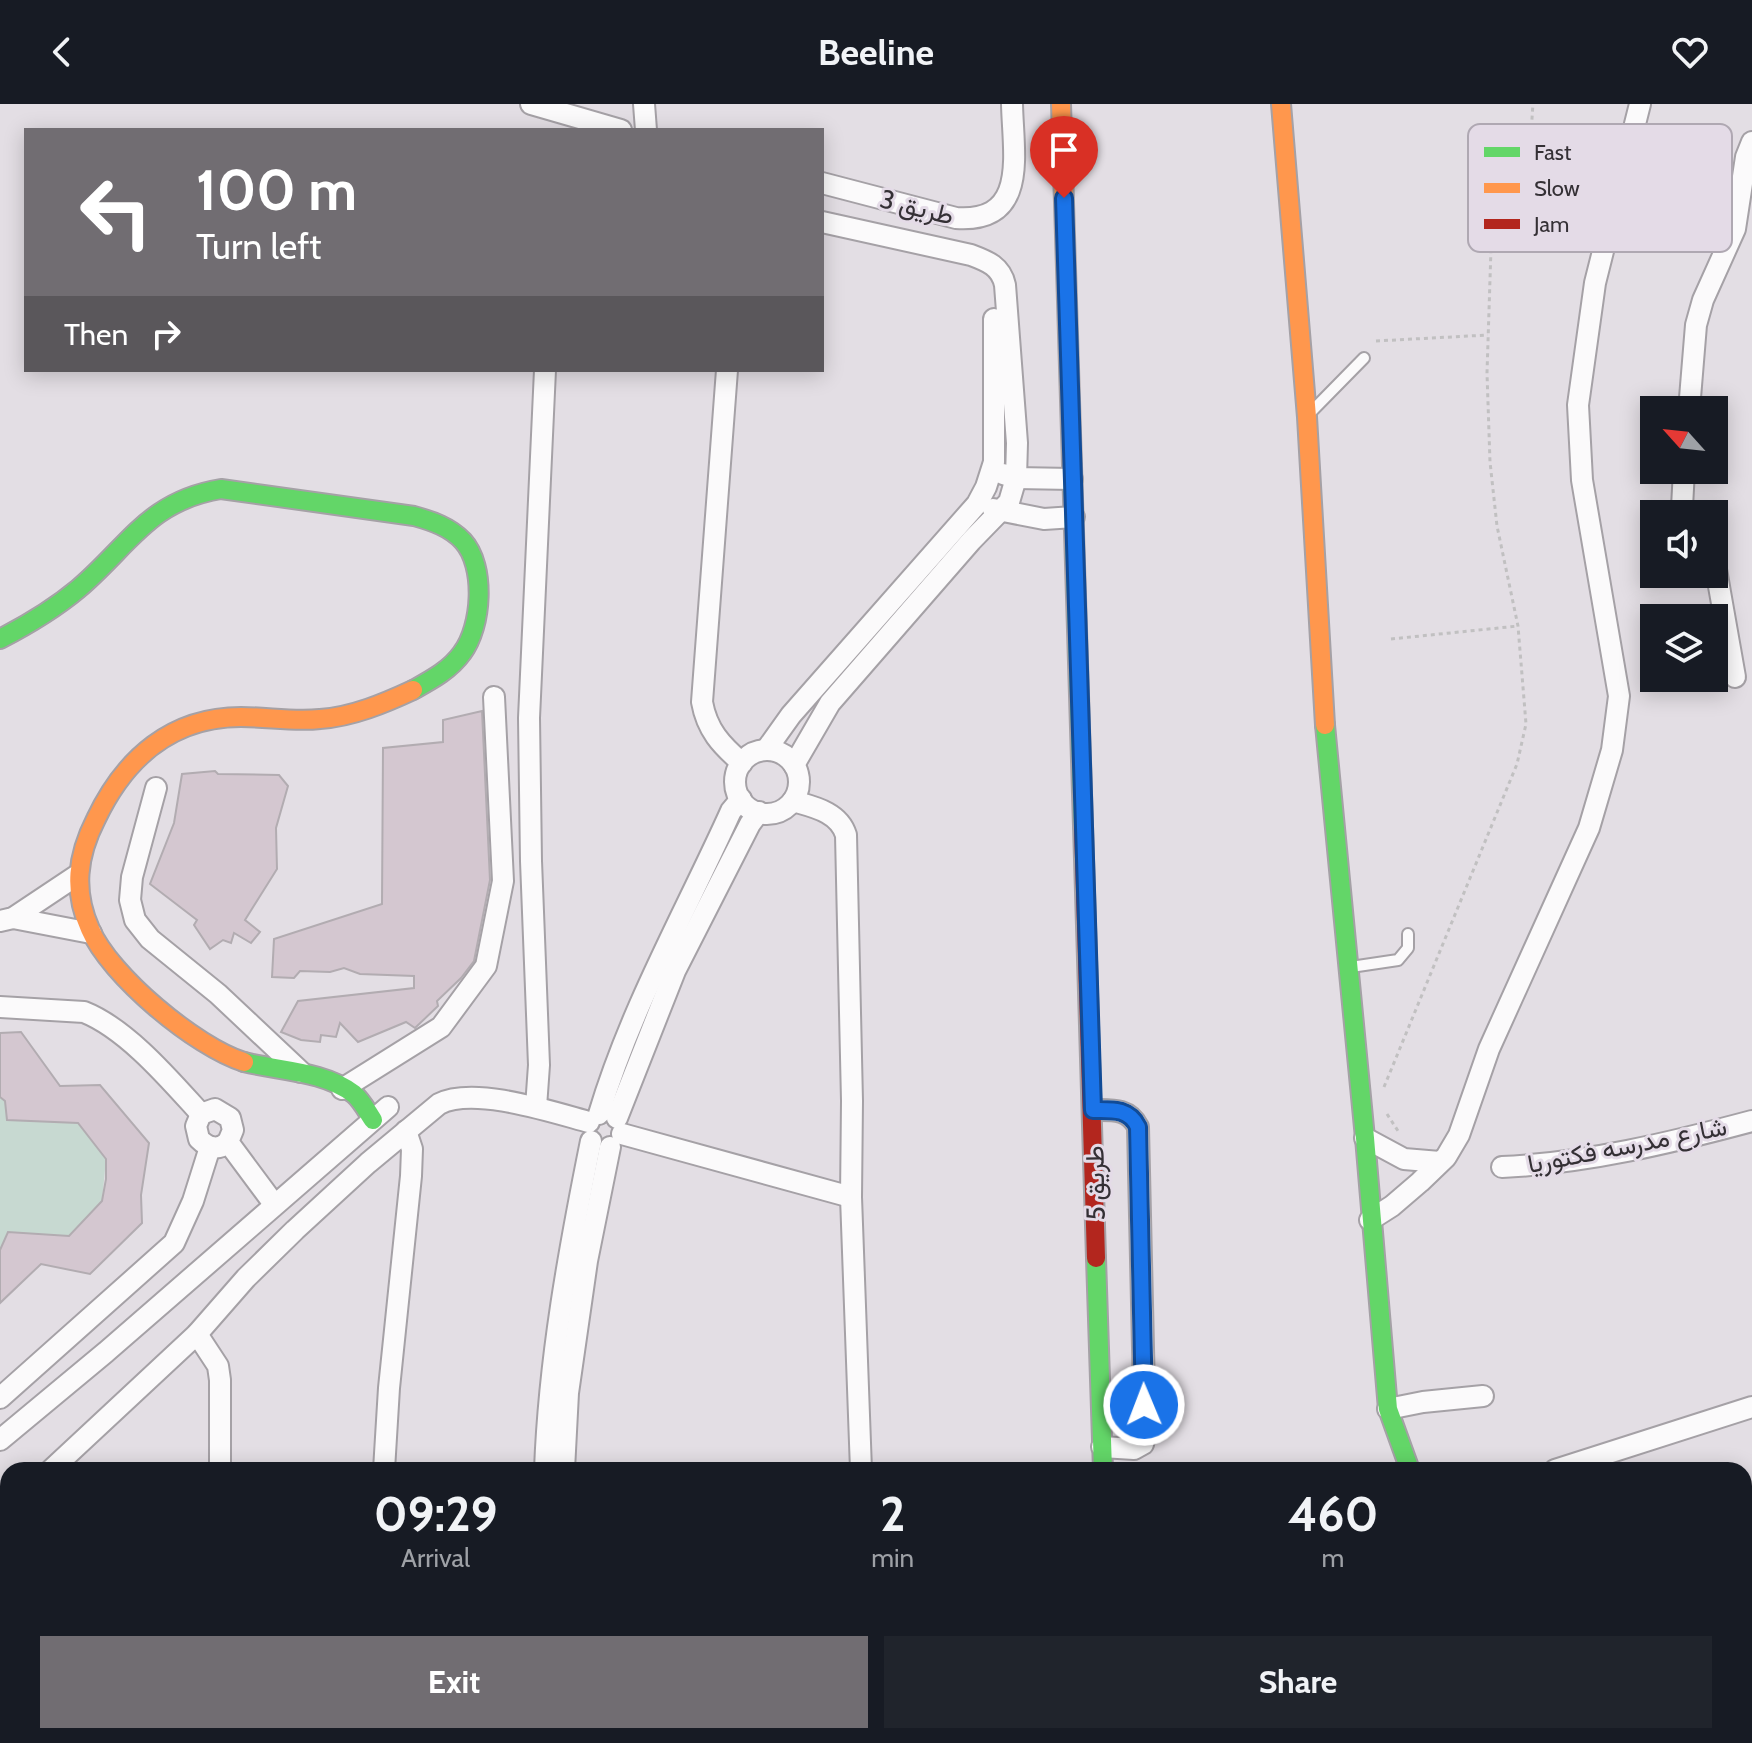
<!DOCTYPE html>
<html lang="en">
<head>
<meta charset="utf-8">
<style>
	body { margin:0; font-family:Cabin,Vazirmatn,sans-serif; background:#20242c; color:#f1f3f6; height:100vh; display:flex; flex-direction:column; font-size:30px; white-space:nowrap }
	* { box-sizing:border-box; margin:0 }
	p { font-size:26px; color:#9ea1a6 }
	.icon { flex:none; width:44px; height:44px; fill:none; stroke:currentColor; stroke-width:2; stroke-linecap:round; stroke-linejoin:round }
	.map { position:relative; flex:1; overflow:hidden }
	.drawer { position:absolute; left:0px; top:1358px; width:1752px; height:282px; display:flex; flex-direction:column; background:#171b24; border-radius:24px 24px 0 0; box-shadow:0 4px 20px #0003 }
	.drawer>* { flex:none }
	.hud { position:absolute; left:24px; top:24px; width:800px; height:244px; border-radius:0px; box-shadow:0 4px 20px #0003; background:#716d72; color:#fff; overflow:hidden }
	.needle { width:52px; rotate:297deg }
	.buttons { position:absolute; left:1640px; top:292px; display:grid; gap:16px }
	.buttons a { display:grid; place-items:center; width:88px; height:88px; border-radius:0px; background:#171b24; box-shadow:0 4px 20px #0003; font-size:40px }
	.pin { position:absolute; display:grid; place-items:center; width:68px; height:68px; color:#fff; margin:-82px -34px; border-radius:50% 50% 50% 0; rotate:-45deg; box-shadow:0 0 8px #0007 }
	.pin .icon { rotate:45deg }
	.me { position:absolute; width:88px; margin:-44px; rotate:359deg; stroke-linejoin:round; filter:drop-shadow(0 0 6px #0008) }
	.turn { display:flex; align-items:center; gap:28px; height:168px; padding:0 40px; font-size:36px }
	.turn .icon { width:104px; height:104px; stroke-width:2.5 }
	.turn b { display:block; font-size:56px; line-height:68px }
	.then { display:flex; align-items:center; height:76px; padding:0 40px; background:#0003; gap:16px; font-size:30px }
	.eta { display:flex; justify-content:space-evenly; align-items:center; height:136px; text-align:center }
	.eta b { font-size:48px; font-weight:800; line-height:56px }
	.action { display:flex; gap:16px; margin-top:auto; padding:16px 40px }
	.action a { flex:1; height:92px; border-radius:0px; background:#716d72; color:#fff; font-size:32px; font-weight:800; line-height:92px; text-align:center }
	.action a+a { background:#20242c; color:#f1f3f6 }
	header { display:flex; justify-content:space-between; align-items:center; height:104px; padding:0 40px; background:#171b24; font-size:36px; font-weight:800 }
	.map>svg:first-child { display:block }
</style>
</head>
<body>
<header><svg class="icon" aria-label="back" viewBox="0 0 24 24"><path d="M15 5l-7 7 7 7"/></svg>Beeline<svg class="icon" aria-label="heart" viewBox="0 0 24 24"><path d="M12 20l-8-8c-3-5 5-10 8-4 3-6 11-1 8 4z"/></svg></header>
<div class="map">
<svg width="1752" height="1639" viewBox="0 0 1752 1639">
	<rect width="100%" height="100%" fill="#e3dee4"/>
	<polygon fill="#c7d9d1" points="0,993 5,997 7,1016 78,1019 106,1055 102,1097 69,1132 8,1128 0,1146"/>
	<g fill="#d4c7d0" stroke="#b2acb1" stroke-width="2">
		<polygon points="482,607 490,776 474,857 461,874 437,897 438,902 415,924 406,918 358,938 340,919 336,933 321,931 320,938 301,936 281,928 298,897 414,884 414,872 360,870 344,864 330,868 300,867 294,874 272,873 274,835 382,800 383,644 443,638 443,616"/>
		<polygon points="215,667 218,670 279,671 288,682 276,724 277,765 245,816 260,828 251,839 234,829 231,839 223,836 210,845 194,821 197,816 150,780 174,719 182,670"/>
		<polygon points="21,928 60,982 100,981 149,1039 141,1091 142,1119 90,1170 41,1160 0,1199 0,1146 8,1128 69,1132 102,1097 106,1075 106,1055 78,1019 7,1016 5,997 0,993 0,929"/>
	</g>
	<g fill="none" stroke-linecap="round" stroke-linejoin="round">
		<defs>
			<g id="lane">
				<polyline points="1311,308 1364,254"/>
				<polyline points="1351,863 1398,856 1408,844 1408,830"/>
			</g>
			<g id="street">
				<polyline points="531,0 621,26"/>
				<polyline points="644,0 646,26"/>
				<path d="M 822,79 L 956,114 C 1029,119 1013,50 1012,0"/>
				<path d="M 727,266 L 702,598 C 707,626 721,641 742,659"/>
				<polyline points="1689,306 1696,221 1703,196 1735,125 1746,53 1752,38"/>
				<polyline points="1003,370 1016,374 1072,375"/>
				<polyline points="993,405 1044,415 1074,413"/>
				<polyline points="1684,410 1682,403 1684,366"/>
				<polyline points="1714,454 1735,573"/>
				<polyline points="766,646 791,611 977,400 986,383 994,358 994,215"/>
				<circle cx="767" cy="678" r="32"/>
				<path d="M 794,661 L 830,599 L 971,437 L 1009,398 L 1016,374 L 1017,339 L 1005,181 C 1001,162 987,157 971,151 L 822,118"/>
				<polyline points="156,684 132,773 130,796 135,816 150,835 218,890 301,968"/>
				<path d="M 793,697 C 814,703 839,708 846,731 L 852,997 L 851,1093 L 861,1366"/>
				<polyline points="13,814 91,829"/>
				<polyline points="0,817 13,814 76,772"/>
				<path d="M 0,903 L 84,908 C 127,925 170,976 201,1010"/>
				<polyline points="342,985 441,923 486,862 503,777 494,593"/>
				<polyline points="536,1003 539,961 531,757 529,614 545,266"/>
				<path d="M 1093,1006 C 1112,1006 1129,1004 1138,1023 L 1145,1332 L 1143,1340 L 1134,1345 L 1102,1343"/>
				<path d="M 599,1010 C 631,903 686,807 731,707 L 741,695"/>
				<polyline points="617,1014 675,867 750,720 759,708"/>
				<polyline points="622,1030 851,1093"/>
				<polyline points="1365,1034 1404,1055 1440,1058"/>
				<path d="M 228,1038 C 218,1047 208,1044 199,1035 L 196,1022 L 201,1010 L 215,1005 L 230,1014 L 233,1026 L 228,1038 L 274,1100"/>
				<path d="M 1502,1063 C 1587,1059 1670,1039 1752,1017"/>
				<polyline points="1370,1116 1392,1102 1420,1078 1446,1053 1459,1031 1489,945 1589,724 1612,646 1619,592 1582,376 1578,301 1595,179 1640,0"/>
				<polyline points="197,1230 218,1262 220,1276 220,1366"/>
				<polyline points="0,1294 174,1139 193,1097 210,1043"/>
				<polyline points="1388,1305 1423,1298 1483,1292"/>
				<polyline points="0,1336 106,1248 388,1003"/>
				<path d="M 51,1366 L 197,1230 L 246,1174 L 295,1126 L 368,1059 L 439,1000 C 474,982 552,1008 589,1018"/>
				<polyline points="384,1366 389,1284 411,1072 412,1045 406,1027"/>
				<path d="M 545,1366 C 549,1255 569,1146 591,1037"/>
				<polyline points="564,1366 568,1289 587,1157 610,1043"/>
				<polyline points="1555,1366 1752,1303"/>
				<polyline points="0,1414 8,1406"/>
				<polyline points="401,1632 403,1639"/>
				<polyline points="574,1632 576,1639"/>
				<polyline points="594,1632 596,1639"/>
				<polyline points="787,1639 789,1632"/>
			</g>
			<g id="fast">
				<polyline points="1072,362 1083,722"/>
				<path d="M 0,535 C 27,521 54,505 78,485 C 129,442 148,397 221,385 L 414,412 C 432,417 450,423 463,437 C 486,462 482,523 462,549 C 450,566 431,576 413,586"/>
				<polyline points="1325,621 1365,1034 1388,1305 1410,1366"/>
				<path d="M 244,958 C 280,967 324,967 354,990 C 362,997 367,1007 373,1016"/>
				<polyline points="1096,1154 1103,1366"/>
			</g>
			<g id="slow">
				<polyline points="1061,0 1072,362"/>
				<polyline points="1281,0 1307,313 1325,621"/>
				<path d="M 244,958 C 196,943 110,872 90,825 C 73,787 77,752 96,715 C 125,654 172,613 241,613 C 268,613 294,618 320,615 C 352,613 385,599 413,586"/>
			</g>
			<polyline id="jam" points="1083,722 1096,1154"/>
		</defs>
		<use href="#lane" stroke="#a5a1a6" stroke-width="14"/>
		<use href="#street" stroke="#a5a1a6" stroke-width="24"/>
		<use href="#fast" stroke="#a5a1a6" stroke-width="22"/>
		<use href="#slow" stroke="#a5a1a6" stroke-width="22"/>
		<use href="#jam" stroke="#a5a1a6" stroke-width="22"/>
		<g stroke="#c1c0c1" stroke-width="3" stroke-dasharray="4 4" stroke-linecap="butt">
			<polyline points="1376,237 1488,231"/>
			<polyline points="1391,535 1518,522"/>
			<path d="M 1384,983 L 1517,660 L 1526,620 L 1518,522 L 1497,422 L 1490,358 L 1487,269 L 1492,113 C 1498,94 1510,85 1520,70 C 1532,49 1531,23 1533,0"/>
			<polyline points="1387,1010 1400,1030"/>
		</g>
		<use href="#lane" stroke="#fbfafb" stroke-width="10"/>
		<use href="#street" stroke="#fbfafb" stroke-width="20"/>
		<use href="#fast" stroke="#63d668" stroke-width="18"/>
		<use href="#slow" stroke="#ff974d" stroke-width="18"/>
		<use href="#jam" stroke="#b3261e" stroke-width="18"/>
	</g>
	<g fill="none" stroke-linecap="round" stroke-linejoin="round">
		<defs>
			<path id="route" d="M 1064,94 L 1093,1006 C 1112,1006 1129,1004 1138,1023 L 1144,1301"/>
		</defs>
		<use href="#route" stroke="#114b97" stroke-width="20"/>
		<use href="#route" stroke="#1a73e8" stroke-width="14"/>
	</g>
	<g text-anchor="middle" stroke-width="6" stroke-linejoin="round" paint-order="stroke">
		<g font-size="26" fill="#343035" stroke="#e4dbe7">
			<text transform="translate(917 103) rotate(14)" y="9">طريق 3</text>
			<text transform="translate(1627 1041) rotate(-11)" y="9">شارع مدرسه فكتوريا</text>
			<text transform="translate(1095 1079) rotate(-91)" y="9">طريق 5</text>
		</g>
	</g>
	<rect x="1468" y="20" width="264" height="128" rx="12" fill="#e4dbe7" stroke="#afa8b2" stroke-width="2"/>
	<rect x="1484" y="43" width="36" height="10" fill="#63d668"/>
	<rect x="1484" y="79" width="36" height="10" fill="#ff974d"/>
	<rect x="1484" y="115" width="36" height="10" fill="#b3261e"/>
	<g font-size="22" fill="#343035">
		<text x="1534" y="56">Fast</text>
		<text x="1534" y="92">Slow</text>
		<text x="1534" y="128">Jam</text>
	</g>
</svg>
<div class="buttons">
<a><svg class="needle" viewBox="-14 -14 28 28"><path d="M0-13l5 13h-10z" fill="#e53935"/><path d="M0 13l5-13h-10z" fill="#9ea1a6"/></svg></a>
<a><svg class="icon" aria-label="sound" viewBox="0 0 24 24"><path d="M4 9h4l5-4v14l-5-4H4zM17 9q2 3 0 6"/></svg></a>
<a><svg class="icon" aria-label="layers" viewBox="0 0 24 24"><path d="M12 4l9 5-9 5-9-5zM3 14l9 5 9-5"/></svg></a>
</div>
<div class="pin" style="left:1064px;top:94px;background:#d93025"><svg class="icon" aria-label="arrive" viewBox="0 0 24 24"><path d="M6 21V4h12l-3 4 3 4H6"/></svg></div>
<svg class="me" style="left:1144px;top:1301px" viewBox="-20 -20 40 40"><circle r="17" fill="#1a73e8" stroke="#fff" stroke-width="3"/><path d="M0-11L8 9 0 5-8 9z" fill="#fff"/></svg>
<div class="hud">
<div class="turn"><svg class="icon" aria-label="left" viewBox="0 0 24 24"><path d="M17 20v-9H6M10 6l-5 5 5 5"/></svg><div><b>100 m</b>Turn left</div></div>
<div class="then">Then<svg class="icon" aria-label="right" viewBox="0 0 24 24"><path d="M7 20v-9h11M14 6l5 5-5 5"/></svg></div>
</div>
<section class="drawer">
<div class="eta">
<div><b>09:29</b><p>Arrival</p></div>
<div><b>2</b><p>min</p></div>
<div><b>460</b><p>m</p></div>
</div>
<div class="action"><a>Exit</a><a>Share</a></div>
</section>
</div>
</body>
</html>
